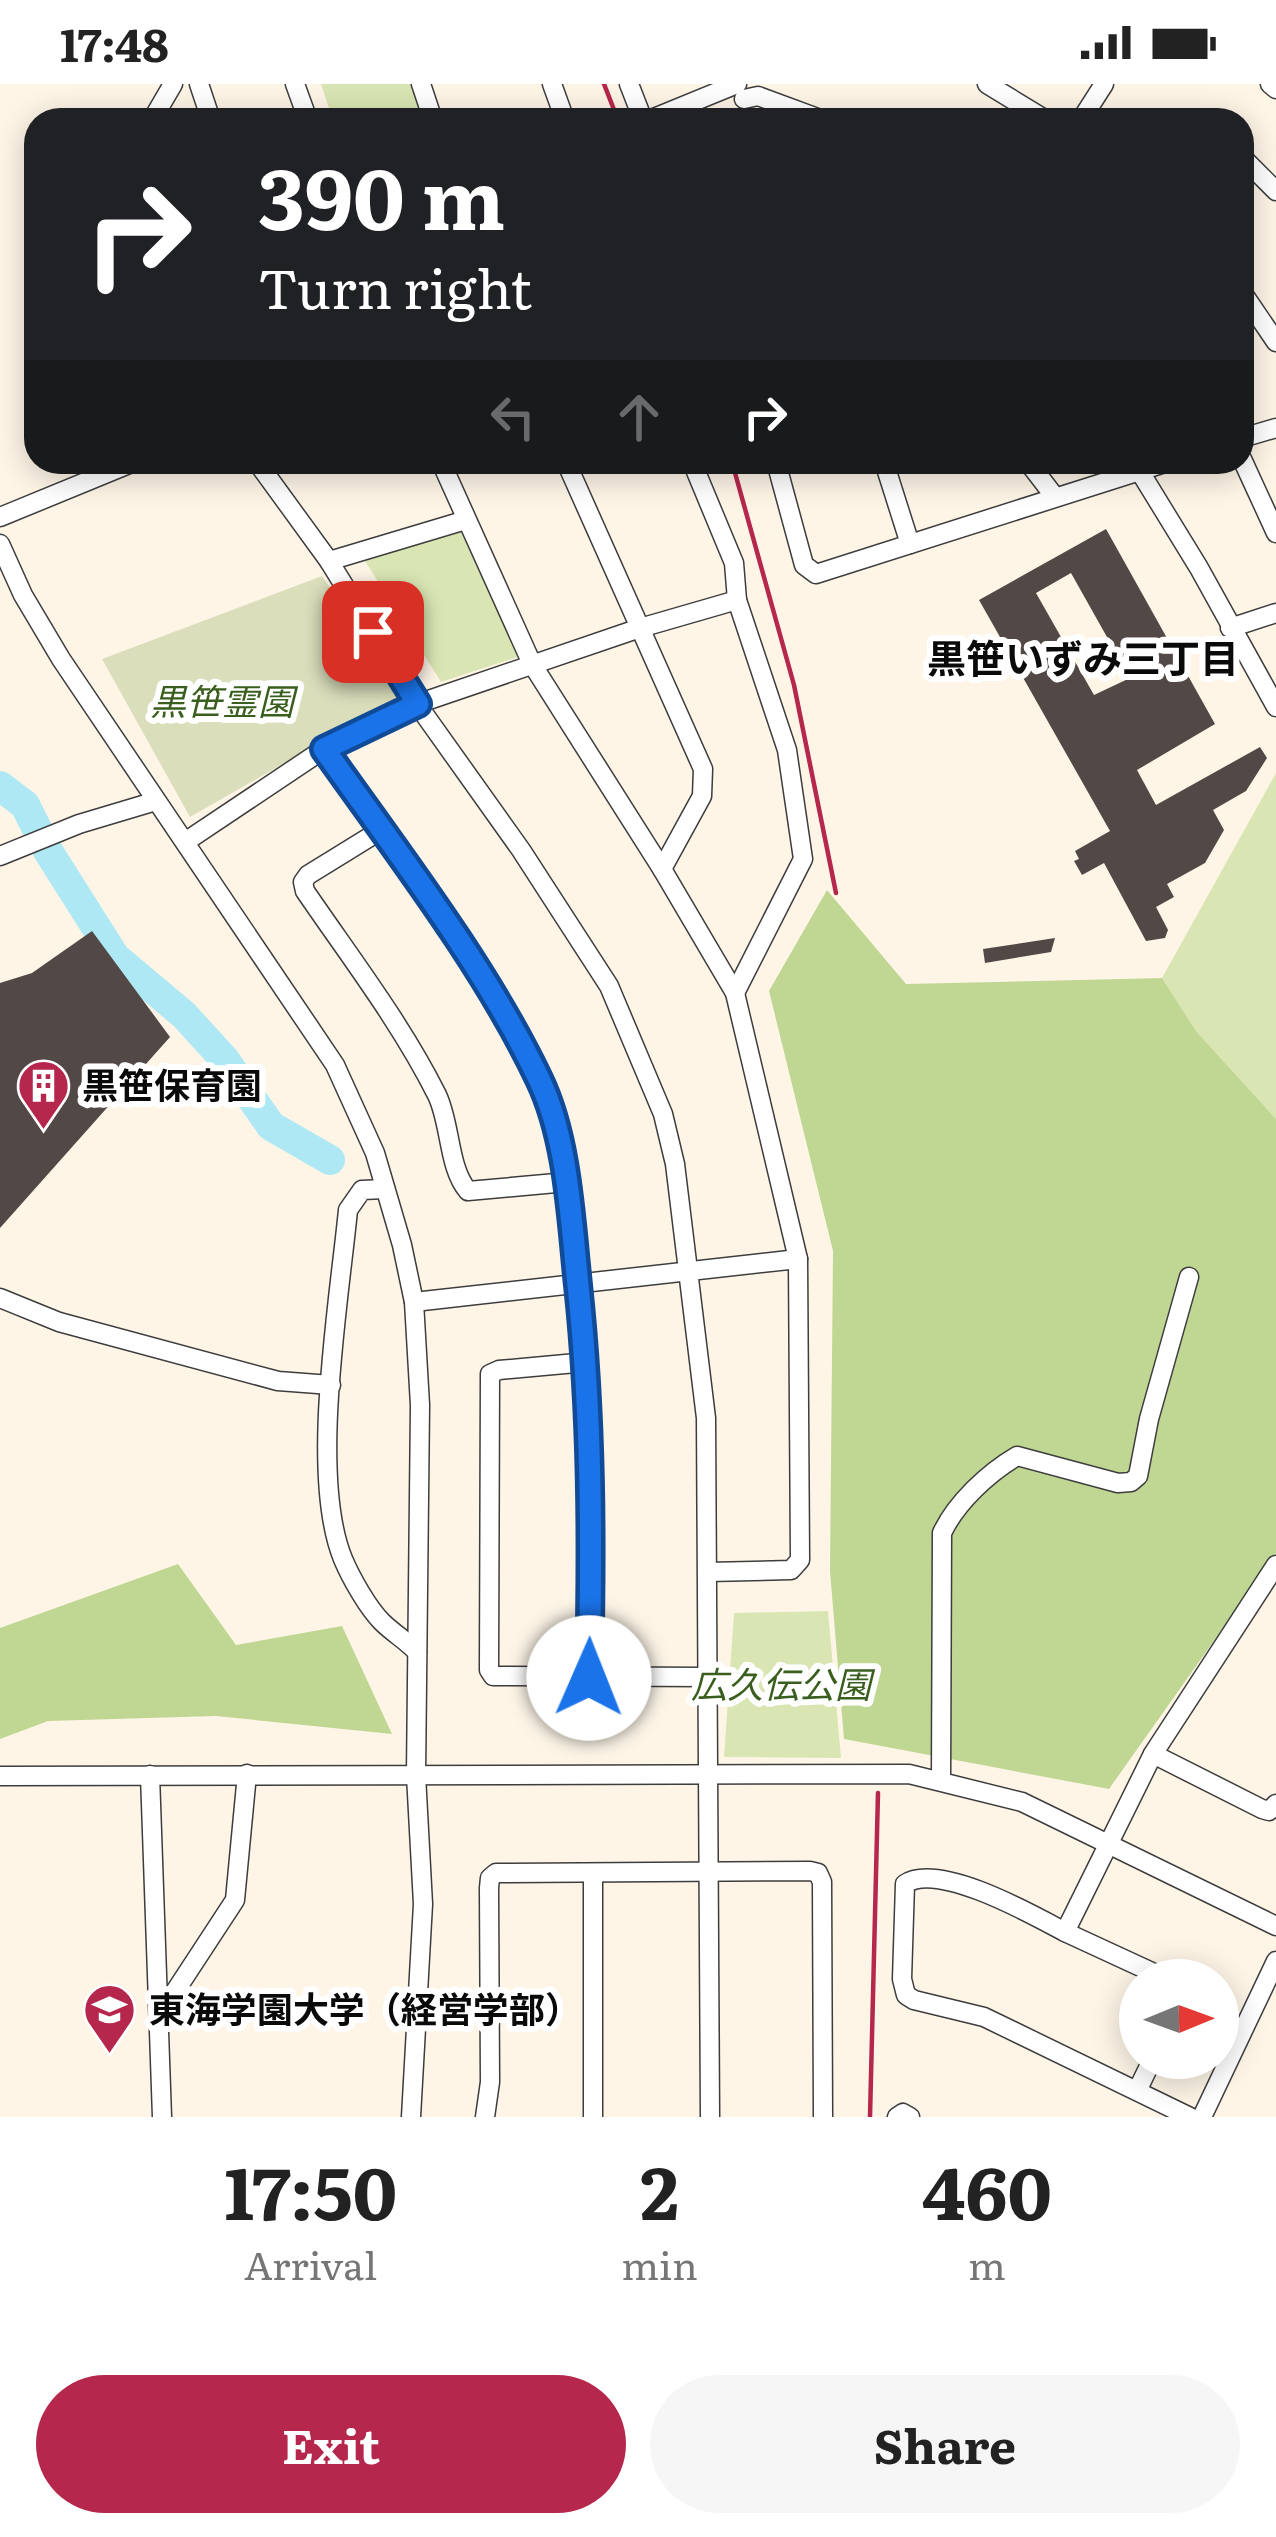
<!DOCTYPE html>
<html lang="en">
<head>
<meta charset="utf-8">
<style>
	body { margin:0; font-family:Literata,"Noto Sans JP",serif; background:#f6f6f6; color:#222; height:100vh; display:flex; flex-direction:column; font-size:45px; white-space:nowrap }
	* { box-sizing:border-box; margin:0 }
	p { font-size:39px; color:#767676 }
	.icon { flex:none; width:66px; height:66px; fill:none; stroke:currentColor; stroke-width:2; stroke-linecap:round; stroke-linejoin:round }
	.map { position:relative; height:2033px; overflow:hidden }
	.sheet { display:flex; flex-direction:column; background:#fff; flex:1 }
	.sheet>* { flex:none }
	.top-card { position:absolute; left:24px; top:24px; width:1230px; height:366px; border-radius:36px; box-shadow:0 6px 30px #0003; background:#202124; color:#fff; overflow:hidden }
	.needle { width:78px; rotate:89deg }
	.fabs { position:absolute; left:1119px; top:1875px; display:grid; gap:24px }
	.fabs a { display:grid; place-items:center; width:120px; height:120px; border-radius:50%; background:#fff; box-shadow:0 6px 30px #0003; font-size:60px }
	.pin { position:absolute; display:grid; place-items:center; width:102px; height:102px; color:#fff; margin:-51px; border-radius:24px; box-shadow:0 6px 18px #0006 }
	.me { position:absolute; width:132px; margin:-66px; rotate:1deg; stroke-linejoin:round; filter:drop-shadow(0 0 9px #0008) }
	.turn { display:flex; align-items:center; gap:42px; height:252px; padding:0 36px; font-size:54px }
	.turn .icon { width:156px; height:156px; stroke-width:2.5 }
	.turn b { display:block; font-size:84px; line-height:102px }
	.lanes { display:flex; align-items:center; height:114px; padding:0 36px; background:#0003; justify-content:center; gap:60px; direction:ltr }
	.lanes .off { opacity:.35 }
	.eta { display:flex; justify-content:space-evenly; align-items:center; height:204px; text-align:center }
	.eta b { font-size:72px; font-weight:700; line-height:84px }
	.button { display:flex; gap:24px; margin-top:auto; padding:24px 36px }
	.button a { flex:1; height:138px; border-radius:72px; background:#b5274c; color:#fff; font-size:48px; font-weight:700; line-height:138px; text-align:center }
	.button a+a { background:#f6f6f6; color:#222 }
	.status { display:flex; justify-content:space-between; align-items:center; height:84px; padding:0 60px; background:#fff; direction:ltr }
	.status svg { height:33px; fill:currentColor }
	.map>svg:first-child { display:block }
</style>
</head>
<body>
<div class="status"><b>17:48</b><svg viewBox="0 0 49 12"><path d="M0 12V9h3v3zM5 12V6h3v6zM10 12V3h3v9zM15 12V0h3v12zM26 1h20v11H26zM47 4h2v5h-2z"/></svg></div>
<div class="map">
<svg width="1276" height="2033" viewBox="0 0 1276 2033">
	<rect width="100%" height="100%" fill="#fef5e7"/>
	<g fill="#d9e6b3">
		<polygon points="321,0 419,0 431,36 333,36"/>
		<polygon points="466,436 533,568 441,598 365,477"/>
		<polygon points="1276,689 1276,1035 1196,947 1162,894"/>
		<polygon points="828,1527 841,1674 724,1673 734,1529"/>
	</g>
	<g fill="#c0d793">
		<polygon points="827,806 906,900 1162,894 1196,947 1276,1035 1276,1469 1109,1705 844,1655 830,1487 833,1167 769,907"/>
		<polygon points="178,1480 236,1561 342,1542 392,1650 216,1632 48,1637 0,1655 0,1544"/>
	</g>
	<polygon fill="#dadebb" points="322,492 405,610 190,733 102,575"/>
	<g fill="none" stroke-linecap="round" stroke-linejoin="round">
		<polyline stroke="#aee8f4" stroke-width="30" points="0,702 25,721 48,767 115,873 184,931 225,976 271,1042 330,1076"/>
	</g>
	<g fill="#524947" fill-rule="evenodd">
		<path d="M 1106,445 L 1215,640 L 1137,686 L 1156,721 L 1260,663 L 1267,674 L 1246,707 L 1213,726 L 1224,746 L 1205,779 L 1167,800 L 1174,813 L 1156,823 L 1168,846 L 1165,854 L 1146,857 L 1104,779 L 1082,791 L 1074,777 L 1079,775 L 1075,767 L 1110,747 L 979,516 ZM 1071,489 L 1130,594 L 1094,611 L 1036,509 Z"/>
		<polygon points="92,847 170,953 0,1144 0,899 32,889"/>
		<polygon points="1055,854 1051,868 985,879 983,865"/>
	</g>
	<g fill="none" stroke-linecap="round" stroke-linejoin="round">
		<defs>
			<g id="minor">
				<polyline points="199,0 211,36"/>
				<polyline points="295,0 308,36"/>
				<polyline points="421,0 433,36"/>
				<polyline points="552,0 565,36"/>
				<polyline points="629,0 643,36"/>
				<polyline points="987,0 1046,36"/>
				<polyline points="1270,0 1276,5"/>
				<polyline points="744,15 758,12 823,36"/>
				<polyline points="152,36 173,0"/>
				<polyline points="649,36 737,0"/>
				<polyline points="1081,36 1104,0"/>
				<polyline points="1242,73 1276,107"/>
				<polyline points="1242,208 1276,258"/>
				<polyline points="1242,354 1276,344"/>
				<polyline points="1242,375 1276,449"/>
				<polyline points="257,378 329,477 417,620 521,766 609,902 663,1030 675,1080 706,1334 710,2033"/>
				<polyline points="441,378 532,580 662,785 735,909 798,1175 800,1476 791,1486 708,1488"/>
				<polyline points="566,378 703,685 702,712 662,785"/>
				<polyline points="692,378 734,479 737,516 787,666 803,775 735,909"/>
				<polyline points="776,378 804,481 816,490 1168,378"/>
				<polyline points="884,378 910,460"/>
				<polyline points="1028,378 1055,413"/>
				<polyline points="1134,378 1199,484 1276,623"/>
				<polyline points="0,433 134,378"/>
				<polyline points="0,460 23,511 61,575 335,981 375,1069 402,1161 414,1218 420,1321 416,1691 423,1820 411,2033"/>
				<polyline points="329,477 466,436"/>
				<polyline points="1230,544 1276,529"/>
				<polyline points="324,665 488,905 541,998 550,1030 574,1137 587,1278 592,1446 589,1594"/>
				<path d="M 381,746 L 308,791 L 303,798 L 305,807 C 350,873 401,939 437,1011 C 451,1040 448,1084 468,1107 L 567,1098"/>
				<polyline points="185,758 324,665 417,620 640,544 737,516"/>
				<polyline points="0,772 79,740 156,717"/>
				<path d="M 385,1105 L 362,1106 L 348,1126 C 339,1219 309,1392 343,1475 C 351,1494 368,1524 382,1538 C 393,1549 407,1557 417,1568"/>
				<polyline points="0,1214 59,1238 278,1297 331,1301"/>
				<polyline points="414,1218 798,1175"/>
				<polyline points="587,1278 499,1286 490,1290 489,1586 493,1592 706,1593"/>
				<polyline points="1153,1670 1262,1725 1269,1727 1276,1720"/>
				<polyline points="150,1691 162,2033"/>
				<polyline points="0,1692 909,1690 1022,1718 1276,1842"/>
				<path d="M 941,1696 L 942,1449 C 956,1419 988,1389 1017,1372 L 1118,1399 L 1131,1398 L 1138,1392 L 1149,1335 L 1189,1193"/>
				<polyline points="1065,1848 1169,1896"/>
				<polyline points="161,1929 235,1816 247,1690"/>
				<polyline points="1138,2005 1153,1974"/>
				<polyline points="485,2033 490,1998 489,1804 490,1794 496,1789 810,1787 818,1789 822,1798 823,2033"/>
				<polyline points="593,2033 593,1789"/>
				<polyline points="897,2033 903,2029 910,2033"/>
				<path d="M 1190,2033 L 984,1933 L 914,1916 L 906,1911 L 902,1895 L 905,1800 C 938,1777 1033,1831 1065,1848 L 1153,1670 L 1276,1481"/>
				<polyline points="1202,2033 1276,1877"/>
			</g>
		</defs>
		<use href="#minor" stroke="#3d3d3d" stroke-width="21"/>
		<use href="#minor" stroke="#fff" stroke-width="18"/>
		<g stroke="#b5274c" stroke-width="4.5">
			<polyline points="604,0 618,36"/>
			<polyline points="732,378 794,601 836,809"/>
			<polyline points="870,2033 878,1709"/>
		</g>
	</g>
	<g fill="none" stroke-linecap="round" stroke-linejoin="round">
		<defs>
			<path id="route" d="M 373,548 L 418,620 L 324,665 C 396,767 486,883 539,995 C 568,1055 571,1136 578,1201 C 592,1332 592,1462 589,1594"/>
		</defs>
		<use href="#route" stroke="#114b97" stroke-width="30"/>
		<use href="#route" stroke="#1a73e8" stroke-width="21"/>
	</g>
	<defs>
		<symbol id="building-pin" viewBox="-11 -11 22 30"><path d="M0 17L-7.5 6A9.5 9.5 0 1 1 7.5 6Z" fill="#b5274c" stroke="#fff"/><path d="M-4-6H4V6H1V3H-1V6H-4ZM-2.5-4.3h1.7v1.8h-1.7ZM.8-4.3h1.7v1.8H.8ZM-2.5-1h1.7V.8h-1.7ZM.8-1h1.7V.8H.8Z" fill="#fff"/></symbol>
		<symbol id="university-pin" viewBox="-11 -11 22 30"><path d="M0 17L-7.5 6A9.5 9.5 0 1 1 7.5 6Z" fill="#b5274c" stroke="#fff"/><path d="M0-5L7-2L0 1L-7-2ZM-4 1L0 2.5L4 1V4Q0 6-4 4Z" fill="#fff"/></symbol>
	</defs>
	<g fill-rule="evenodd">
		<use href="#building-pin" x="14" y="972" width="59" height="81"/>
		<use href="#university-pin" x="80" y="1896" width="59" height="81"/>
	</g>
	<g text-anchor="middle" stroke-width="12" stroke-linejoin="round" paint-order="stroke">
		<g font-size="36" font-style="italic" fill="#395e1d" stroke="#fff">
			<text x="222" y="631">黒笹霊園</text>
			<text x="781" y="1614">広久伝公園</text>
		</g>
		<g font-size="36" font-weight="bold" fill="#0a0a0a" stroke="#fff" text-anchor="start">
			<text x="82" y="1015">黒笹保育園</text>
			<text x="149" y="1939">東海学園大学（経営学部）</text>
		</g>
		<g font-size="39" font-weight="bold" fill="#0a0a0a" stroke="#fff">
			<text x="1083" y="589">黒笹いずみ三丁目</text>
		</g>
	</g>
</svg>
<div class="fabs">
<a><svg class="needle" viewBox="-14 -14 28 28"><path d="M0-13l5 13h-10z" fill="#e53935"/><path d="M0 13l5-13h-10z" fill="#767676"/></svg></a>
</div>
<div class="pin" style="left:373px;top:548px;background:#d93025"><svg class="icon" aria-label="arrive" viewBox="0 0 24 24"><path d="M6 21V4h12l-3 4 3 4H6"/></svg></div>
<svg class="me" style="left:589px;top:1594px" viewBox="-20 -20 40 40"><circle r="19" fill="#fff"/><path d="M0-13L10 11 0 6-10 11z" fill="#1a73e8"/></svg>
<div class="top-card">
<div class="turn"><svg class="icon" aria-label="right" viewBox="0 0 24 24"><path d="M7 20v-9h11M14 6l5 5-5 5"/></svg><div><b>390 m</b>Turn right</div></div>
<div class="lanes"><svg class="icon off" aria-label="left" viewBox="0 0 24 24"><path d="M17 20v-9H6M10 6l-5 5 5 5"/></svg><svg class="icon off" aria-label="ahead" viewBox="0 0 24 24"><path d="M12 20V5M6 11l6-6 6 6"/></svg><svg class="icon" aria-label="right" viewBox="0 0 24 24"><path d="M7 20v-9h11M14 6l5 5-5 5"/></svg></div>
</div>
</div>
<section class="sheet">
<div class="eta">
<div><b>17:50</b><p>Arrival</p></div>
<div><b>2</b><p>min</p></div>
<div><b>460</b><p>m</p></div>
</div>
<div class="button"><a>Exit</a><a>Share</a></div>
</section>
</body>
</html>
